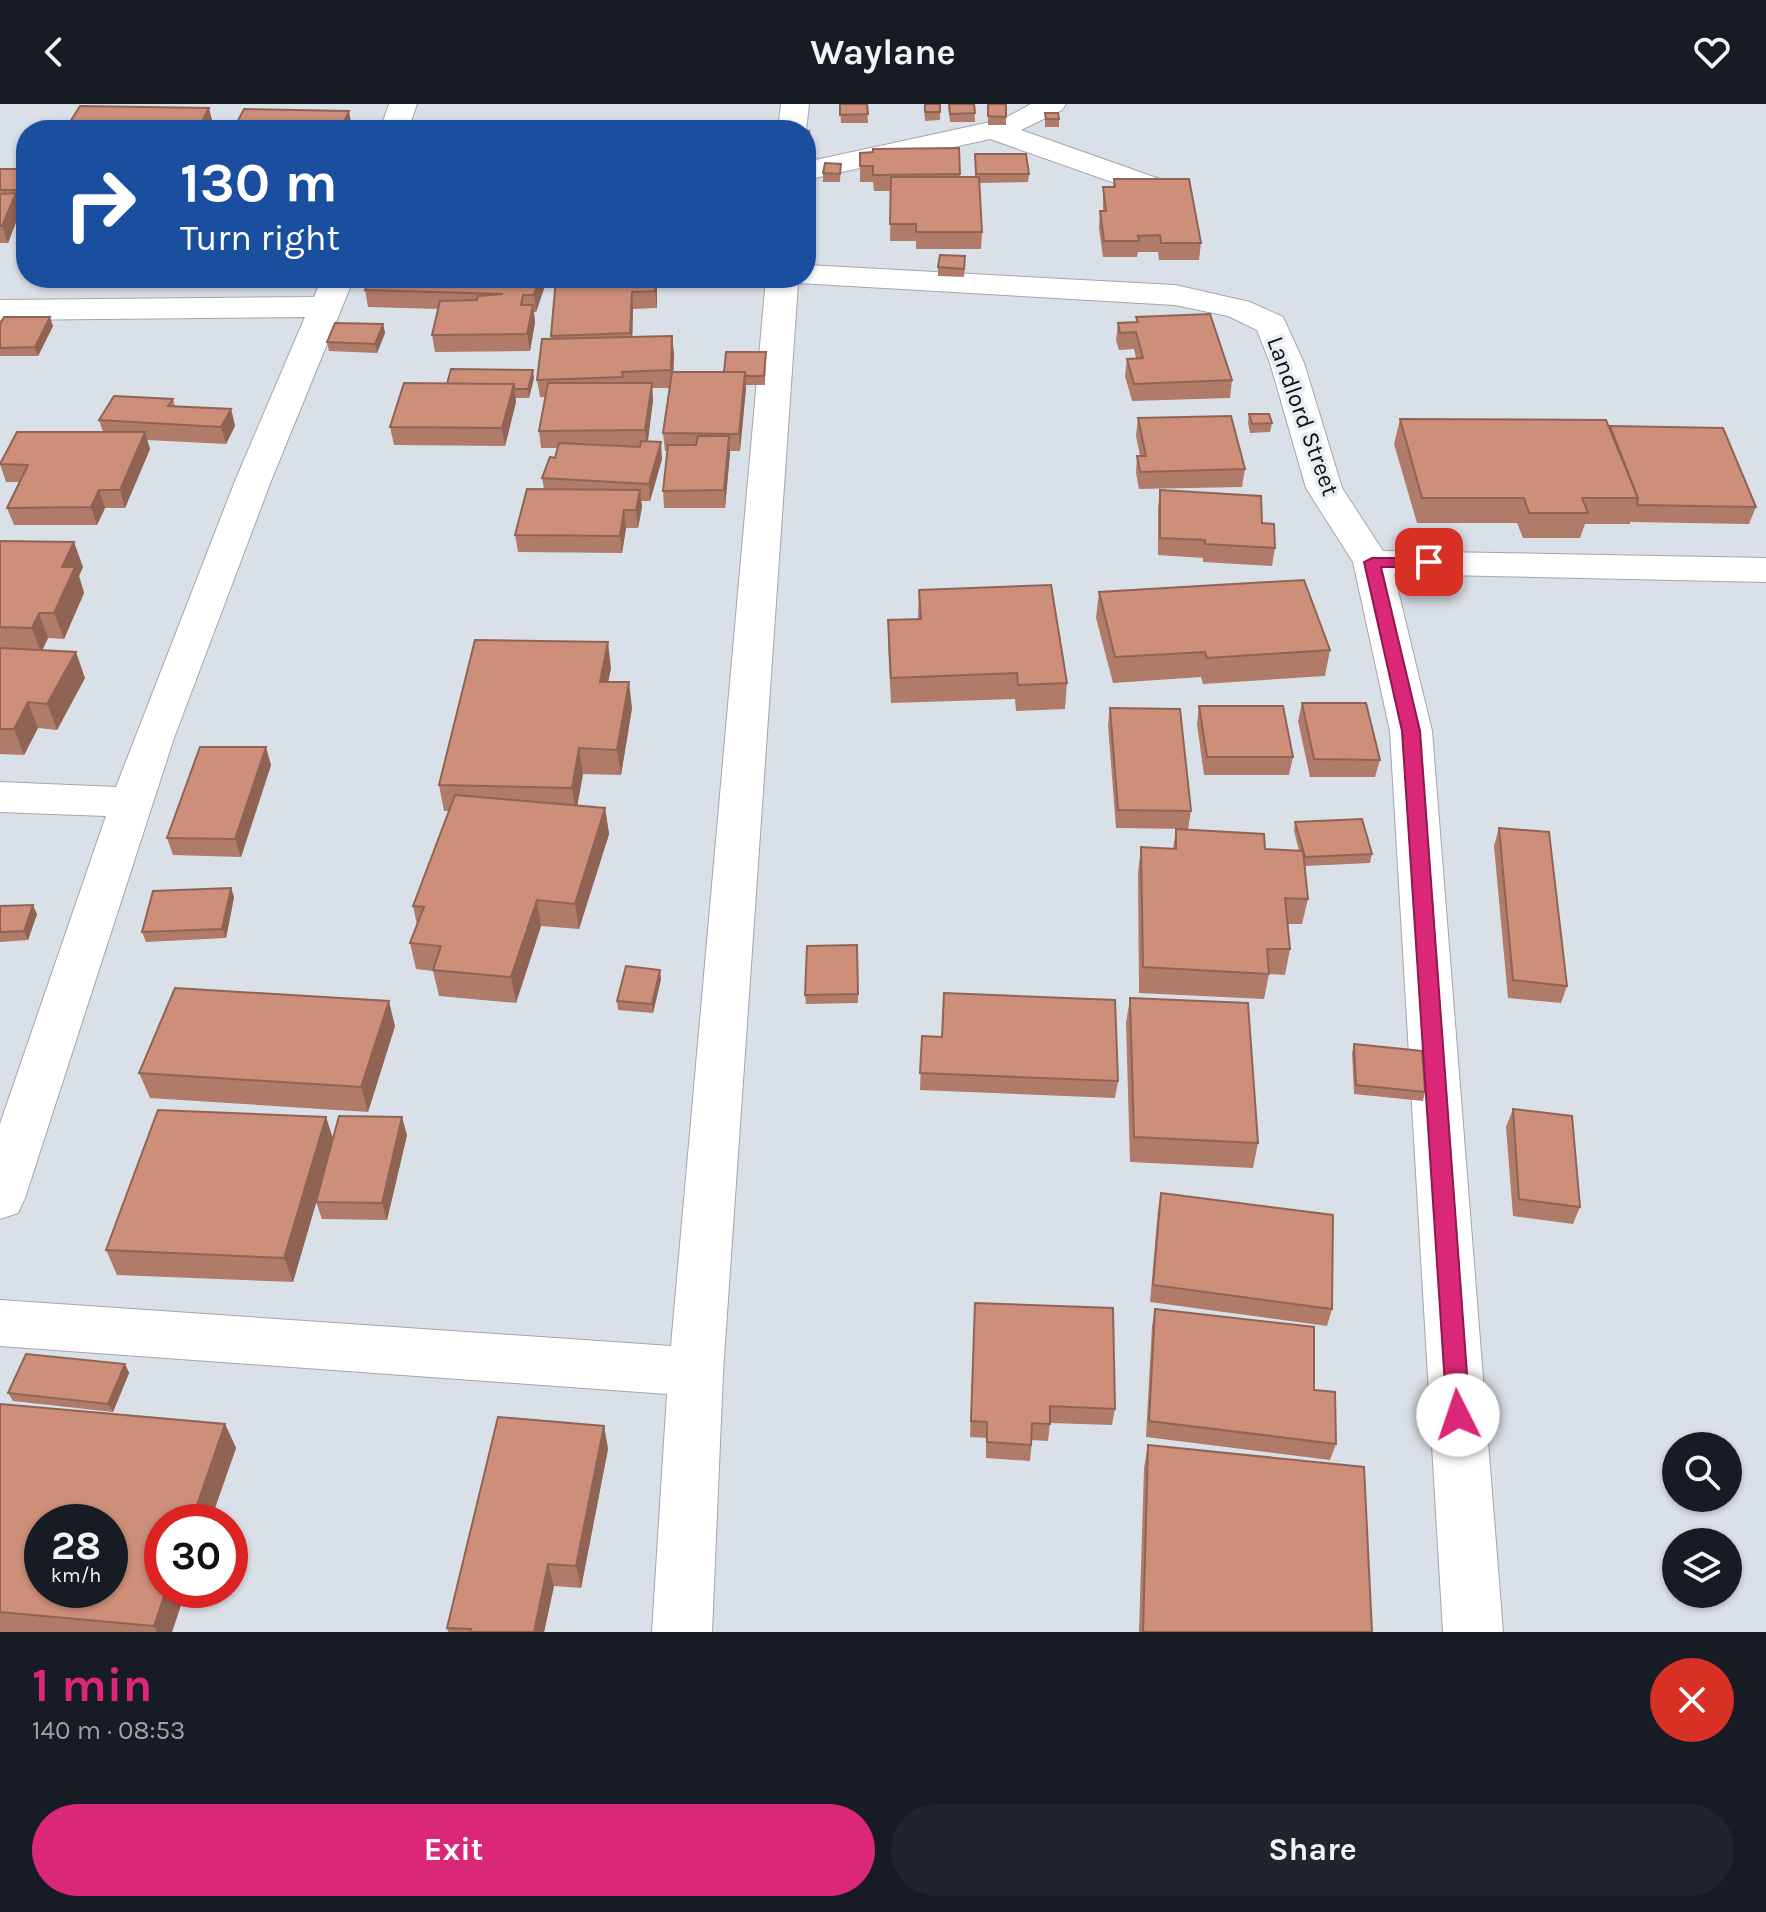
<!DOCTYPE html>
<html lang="en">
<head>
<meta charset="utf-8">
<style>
	body { margin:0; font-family:Karla,sans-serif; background:#20242c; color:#f1f3f6; height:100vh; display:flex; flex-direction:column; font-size:30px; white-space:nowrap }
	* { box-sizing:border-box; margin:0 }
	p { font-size:26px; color:#9ea1a6 }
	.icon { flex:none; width:44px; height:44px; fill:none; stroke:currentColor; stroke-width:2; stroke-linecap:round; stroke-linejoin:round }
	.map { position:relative; height:1528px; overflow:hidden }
	.details { display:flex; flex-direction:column; background:#171b24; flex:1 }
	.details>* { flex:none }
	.top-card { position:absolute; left:16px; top:16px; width:800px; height:168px; border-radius:32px; box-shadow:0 2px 6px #0004; background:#1a4fa0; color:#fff; overflow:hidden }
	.fabs { position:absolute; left:1662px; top:1328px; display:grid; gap:16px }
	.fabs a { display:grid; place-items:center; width:80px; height:80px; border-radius:50%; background:#171b24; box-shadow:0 2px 6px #0004; font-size:40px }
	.speed { position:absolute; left:24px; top:1400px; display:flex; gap:16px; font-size:40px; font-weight:700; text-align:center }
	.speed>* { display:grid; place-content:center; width:104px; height:104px; border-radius:50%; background:#171b24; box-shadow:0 2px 6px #0004; line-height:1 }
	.speed small { font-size:20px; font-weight:400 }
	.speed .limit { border:12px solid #d22; background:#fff; color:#111 }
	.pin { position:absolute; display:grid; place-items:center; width:68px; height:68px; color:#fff; margin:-34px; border-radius:16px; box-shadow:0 4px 12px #0006 }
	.me { position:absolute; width:88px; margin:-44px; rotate:356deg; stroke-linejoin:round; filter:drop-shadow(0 0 6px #0008) }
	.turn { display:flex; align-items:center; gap:28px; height:168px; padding:0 32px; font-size:36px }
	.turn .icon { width:104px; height:104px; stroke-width:2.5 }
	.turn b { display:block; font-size:56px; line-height:68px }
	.round { display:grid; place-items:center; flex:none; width:84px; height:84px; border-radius:42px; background:#20242c }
	.head { display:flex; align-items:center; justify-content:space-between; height:136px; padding:0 32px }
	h1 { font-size:48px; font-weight:700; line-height:60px; color:#db2777 }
	.action { display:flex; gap:16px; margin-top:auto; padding:16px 32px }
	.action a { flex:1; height:92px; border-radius:48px; background:#db2777; color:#fff; font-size:32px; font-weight:700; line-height:92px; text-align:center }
	.action a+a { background:#20242c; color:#f1f3f6 }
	header { display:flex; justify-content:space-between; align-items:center; height:104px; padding:0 32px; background:#171b24; font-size:36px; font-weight:700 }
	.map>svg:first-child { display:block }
</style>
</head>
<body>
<header><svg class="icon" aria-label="back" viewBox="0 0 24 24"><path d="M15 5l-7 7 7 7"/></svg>Waylane<svg class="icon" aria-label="heart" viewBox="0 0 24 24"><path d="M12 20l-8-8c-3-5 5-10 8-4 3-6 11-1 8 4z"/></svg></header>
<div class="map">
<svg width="1766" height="1528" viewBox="0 0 1766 1528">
	<rect width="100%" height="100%" fill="#dae0e7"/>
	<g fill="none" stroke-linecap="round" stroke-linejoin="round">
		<defs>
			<g id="minor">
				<polygon points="389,0 417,0 408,26 380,26"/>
				<polygon points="781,0 809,0 806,27 778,26"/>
				<polygon points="1031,0 1066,0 1062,6 1021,26 1171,79 1175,85 1171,91 1160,94 1149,91 990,35 806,76 806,58 986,19 1009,12"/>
				<polygon points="806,161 1175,181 1250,198 1283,213 1304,259 1342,384 1383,447 1766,454 1766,478 1394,470 1432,627 1503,1528 1443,1528 1390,627 1353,458 1306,384 1270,259 1257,226 1228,212 1175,201 798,179 723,1268 712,1528 652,1528 667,1290 0,1242 0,1196 671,1242 766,174 806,174"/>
				<polygon points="322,174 354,174 271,377 174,634 25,1094 18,1109 0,1115 0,1020 106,712 0,708 0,678 116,683 235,377 305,213 0,216 0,196 314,193"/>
			</g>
		</defs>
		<use href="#minor" stroke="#a2a7ae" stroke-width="2"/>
		<use href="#minor" fill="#fff" fill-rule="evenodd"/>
	</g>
	<g fill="#b07b68">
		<polygon points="840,0 867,0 868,19 841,19"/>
		<polygon points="924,0 940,8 940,16 925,17"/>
		<polygon points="948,0 974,0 975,18 950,18"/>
		<rect x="988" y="0" width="18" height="21"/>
		<polygon points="1045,9 1059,15 1059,23 1045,23"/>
		<polygon points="806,28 810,35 811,43 806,43"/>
		<polygon points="959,44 960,73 975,73 975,50 1029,70 1028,78 979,79 982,128 981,145 916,145 916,137 890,137 891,87 874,87 873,78 860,78 860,49"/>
		<polygon points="841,60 840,78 823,78 823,69"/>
		<polygon points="0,65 26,65 26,81 19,94 17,94 21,105 8,139 0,139"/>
		<polygon points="1114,75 1201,139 1199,156 1159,156 1158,148 1138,148 1137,153 1103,153 1099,124 1100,107 1103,107 1103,83 1113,83"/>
		<polygon points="965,160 964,173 938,172 938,163"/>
		<polygon points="556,174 657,174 657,204 633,205 632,233 674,249 673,268 724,268 766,248 765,281 746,281 740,347 730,347 725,404 664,404 663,387 668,347 665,347 663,329 670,284 652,284 653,296 648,337 662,355 650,397 641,397 642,403 638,424 626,424 622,449 518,448 515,431 544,385 542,374 555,354 558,344 541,344 539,327 545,293 540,293 537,276 551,235"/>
		<polygon points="682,174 712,174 712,177 682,178"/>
		<polygon points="547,176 536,208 534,208 535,218 530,247 435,248 432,231 438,205 368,203 365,186"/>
		<polygon points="1136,213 1232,276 1230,294 1132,297 1125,272 1127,255 1136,254 1134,245 1119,246 1116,236 1118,219 1136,218"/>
		<polygon points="0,220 53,222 38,252 0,252"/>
		<polygon points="383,220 385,229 377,249 329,247 327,238"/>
		<polygon points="534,274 529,294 516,294 516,298 505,342 394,341 390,323 447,280"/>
		<polygon points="173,295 175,302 231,305 235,322 226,340 147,336 150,345 125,404 105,404 97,421 14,421 7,404 19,378 6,378 0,360 103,328 99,316"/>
		<polygon points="1249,310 1272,319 1270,328 1250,329 1248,319"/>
		<polygon points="1138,314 1245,365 1242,383 1139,385 1136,369 1137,352 1140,352 1136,332"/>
		<polygon points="1400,315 1609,324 1610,322 1756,403 1749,420 1632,418 1631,417 1630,420 1585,420 1580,434 1523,434 1517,419 1417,419 1394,340"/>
		<polygon points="1160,386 1262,419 1275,444 1272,462 1203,458 1203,454 1158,451 1158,404"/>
		<polygon points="0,437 83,463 79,472 84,489 64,535 48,534 42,546 85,574 57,626 38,624 24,651 0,650"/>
		<polygon points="919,486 1067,579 1065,605 1016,607 1015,595 891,599 888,541 888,516 918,515"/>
		<polygon points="1099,488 1330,546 1325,572 1203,580 1201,573 1113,579 1096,514"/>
		<polygon points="611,564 608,578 632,604 621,671 583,670 577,701 605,704 609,730 579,825 541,822 516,899 439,892 433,867 416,865 410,839 417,821 413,802 449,707 444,707 439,681"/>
		<polygon points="1302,599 1380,656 1375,673 1310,673 1298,617"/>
		<polygon points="1199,602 1293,653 1289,671 1204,671 1197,620"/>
		<polygon points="1110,604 1191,707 1188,725 1116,724 1108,621"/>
		<polygon points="271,661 241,753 173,751 167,734"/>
		<polygon points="1295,718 1372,750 1370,759 1305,762 1308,795 1302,820 1288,820 1290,845 1285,871 1269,870 1264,895 1139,889 1138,769 1141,743 1173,745 1176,725 1265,745 1299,747 1294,727"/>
		<polygon points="1499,724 1567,882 1561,899 1508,894 1494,742"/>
		<polygon points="231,784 234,793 226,834 146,838 142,828"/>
		<polygon points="0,802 37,810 28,836 0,838"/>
		<polygon points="857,841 858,899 806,900 805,891"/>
		<polygon points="661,875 653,909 618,906 617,897"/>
		<polygon points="1130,894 1258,1039 1253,1064 1130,1058 1126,919"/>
		<polygon points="395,922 368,1008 150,994 139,969"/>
		<polygon points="922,932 1118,977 1115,994 920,986"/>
		<polygon points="1354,940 1425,988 1423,997 1354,990 1352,949"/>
		<polygon points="1513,1005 1580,1103 1573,1120 1513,1112 1506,1023"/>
		<polygon points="326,1013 333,1035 407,1031 387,1116 322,1115 316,1098 293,1178 117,1171 106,1146"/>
		<polygon points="1161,1089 1332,1205 1327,1222 1150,1198 1158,1106"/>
		<polygon points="1155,1205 1314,1286 1336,1340 1330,1356 1146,1333 1152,1222"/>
		<polygon points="974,1216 1115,1305 1112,1321 1050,1319 1048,1337 1032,1336 1030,1357 986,1354 986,1334 970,1333"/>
		<polygon points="125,1260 129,1269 113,1308 13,1297 8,1289"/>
		<polygon points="0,1300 225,1320 236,1344 210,1418 162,1418 186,1486 172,1528 0,1528"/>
		<polygon points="604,1322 608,1345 581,1484 554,1482 544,1528 448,1528 447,1524"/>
		<polygon points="1148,1341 1372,1528 1139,1528 1144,1364"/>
	</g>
	<g fill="#906455">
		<polygon points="209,4 213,20 209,26 197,26"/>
		<polygon points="349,7 352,23 351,26 340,26"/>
		<polygon points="26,67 26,81 19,94 16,86"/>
		<polygon points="16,89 21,105 8,139 2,122"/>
		<polygon points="539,174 546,174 547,176 536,208 534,191"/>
		<polygon points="656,174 657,174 657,204 655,187"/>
		<polygon points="632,188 633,205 632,246 630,229"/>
		<polygon points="533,201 535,218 530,247 527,230"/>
		<polygon points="50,213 53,222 38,252 35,243"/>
		<polygon points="383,220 385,229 377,249 375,240"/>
		<polygon points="672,232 674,249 673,283 671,266"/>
		<polygon points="533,266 534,274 529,294 528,285"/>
		<polygon points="745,268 746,285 740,347 739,330"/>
		<polygon points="652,279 653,296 647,343 645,326"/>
		<polygon points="514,280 516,298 505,342 502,324"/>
		<polygon points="231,305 235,322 226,340 221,323"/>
		<polygon points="145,328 150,345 125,404 120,386"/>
		<polygon points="729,332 730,350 725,404 724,386"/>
		<polygon points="661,338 662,355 650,397 649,380"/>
		<polygon points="99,386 105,404 97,421 91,403"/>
		<polygon points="640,386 642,403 638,424 636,406"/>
		<polygon points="624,406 626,424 622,449 620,432"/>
		<polygon points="74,438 83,463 79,472 84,489 64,535 54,509 62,463"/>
		<polygon points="39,509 48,534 41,549 32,524"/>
		<polygon points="608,538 611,564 603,603 600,578"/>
		<polygon points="76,548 85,574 57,626 47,600"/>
		<polygon points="629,578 632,604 621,671 617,646"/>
		<polygon points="28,598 38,624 24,651 14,625"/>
		<polygon points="266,643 271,661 241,753 235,735"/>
		<polygon points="579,644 583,670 576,709 572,684"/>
		<polygon points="605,704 609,730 579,825 575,800"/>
		<polygon points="231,784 234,793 226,834 222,825"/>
		<polygon points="537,796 541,822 516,899 511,873"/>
		<polygon points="33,801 37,810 28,836 24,827"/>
		<polygon points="660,866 661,875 653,909 652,900"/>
		<polygon points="389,897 395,922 368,1008 361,983"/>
		<polygon points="326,1013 334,1038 293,1178 284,1154"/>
		<polygon points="402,1013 407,1031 387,1116 382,1099"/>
		<polygon points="125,1260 129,1269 113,1308 108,1300"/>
		<polygon points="225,1320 236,1344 210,1418 191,1418"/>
		<polygon points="604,1322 608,1345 581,1484 576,1462"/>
		<polygon points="548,1460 554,1482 544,1528 534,1528"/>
		<polygon points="166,1486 186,1486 172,1528 157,1528 154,1522"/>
	</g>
	<g fill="#cd8f79" stroke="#906455" stroke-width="2" fill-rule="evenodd">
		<polygon points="840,0 867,0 868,10 840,11"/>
		<rect x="925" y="0" width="15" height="8"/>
		<polygon points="949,0 974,0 975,9 950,10"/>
		<polygon points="988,0 1006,0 1006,13 988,12"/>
		<polygon points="80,2 209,4 197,26 65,26"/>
		<polygon points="244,5 349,7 340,26 233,26"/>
		<polygon points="1045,9 1058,9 1059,15 1046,15"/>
		<polygon points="809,27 810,35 806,35 806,28"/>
		<polygon points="959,44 960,70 873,71 873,62 860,62 860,49 873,48 873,45"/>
		<polygon points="975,50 1026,50 1029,70 976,70"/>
		<polygon points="825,59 841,60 840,70 823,69"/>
		<polygon points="0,65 26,65 26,67 16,86 0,86"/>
		<polygon points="891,73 979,73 982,128 916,128 916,120 890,120"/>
		<polygon points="1114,75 1189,75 1201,139 1161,139 1160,131 1138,132 1139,137 1104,137 1100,107 1106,107 1103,83 1115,83"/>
		<polygon points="16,89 2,122 0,122 0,90"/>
		<polygon points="940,151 965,152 964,165 938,163"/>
		<polygon points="371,174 539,174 534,191 523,191 521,201 533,201 527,230 432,231 440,197 477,196 478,192 503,190 365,186"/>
		<polygon points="556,174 656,174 655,187 632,188 630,229 551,232"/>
		<polygon points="1210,210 1232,276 1134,280 1127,255 1143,254 1136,228 1120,229 1118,219 1138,218 1136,213"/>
		<polygon points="4,213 50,213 35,243 0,244 0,220"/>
		<polygon points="335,219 383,220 375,240 327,238"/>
		<polygon points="672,232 671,266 622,268 623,273 537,276 542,235"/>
		<polygon points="726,248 766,248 764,272 746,272 745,268 724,268"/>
		<polygon points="451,265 533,266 528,285 514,285 514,280 447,280"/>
		<polygon points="672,268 745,268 739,330 663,329"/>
		<polygon points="404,279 514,280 502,324 390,323"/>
		<polygon points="548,279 652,279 645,326 539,327"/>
		<polygon points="114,292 173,295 168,302 231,305 221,323 99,316"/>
		<polygon points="1249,310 1269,310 1272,319 1252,320"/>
		<polygon points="1231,312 1245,365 1140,368 1137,352 1146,352 1138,314"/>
		<polygon points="1400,315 1606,316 1638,394 1582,394 1588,409 1529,409 1524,394 1422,394"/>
		<polygon points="1610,322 1723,324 1756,403 1637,401 1638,394"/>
		<polygon points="17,328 145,328 120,386 99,386 91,403 7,404 28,361 0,360"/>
		<polygon points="698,332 729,332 724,386 663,387 668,341 696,341"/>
		<polygon points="641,337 661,338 649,380 542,374 550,353 555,354 559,339 640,343"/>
		<polygon points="527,385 640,386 636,406 624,406 620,432 515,431"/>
		<polygon points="1160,386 1261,392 1262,419 1274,420 1275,444 1205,440 1205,436 1160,434"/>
		<polygon points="0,437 74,438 62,463 75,463 54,509 39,509 32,524 0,523"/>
		<polygon points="1304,476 1330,546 1207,554 1205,548 1115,553 1099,488"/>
		<polygon points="1051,481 1067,579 1018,581 1017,569 891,574 888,516 921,515 919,486"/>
		<polygon points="475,536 608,538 600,578 629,578 617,646 579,644 572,684 439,681"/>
		<polygon points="0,544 76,548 47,600 28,598 14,625 0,625"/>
		<polygon points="1302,599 1366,599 1380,656 1314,655"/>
		<polygon points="1199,602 1283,602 1293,653 1207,653"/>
		<polygon points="1110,604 1180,605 1191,707 1118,706"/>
		<polygon points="200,643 266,643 235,735 167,734"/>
		<polygon points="455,691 605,704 575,800 537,796 511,873 433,866 441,842 410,839 424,803 413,802"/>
		<polygon points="1362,715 1372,750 1305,753 1295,718"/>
		<polygon points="1499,724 1549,728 1567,882 1513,876"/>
		<polygon points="1176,725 1264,730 1265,745 1303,747 1308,795 1285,794 1290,845 1267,845 1269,870 1143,863 1141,743 1176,745"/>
		<polygon points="231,784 222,825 142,828 153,787"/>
		<polygon points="33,801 24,827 0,828 0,802"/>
		<polygon points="857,841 858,890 805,891 807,842"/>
		<polygon points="626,862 660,866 652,900 617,897"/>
		<polygon points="175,884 389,897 361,983 139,969"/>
		<polygon points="944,889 1115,896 1118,977 920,969 922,932 942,933"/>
		<polygon points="1130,894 1248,899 1258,1039 1134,1033"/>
		<polygon points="1354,940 1422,947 1425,988 1356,981"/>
		<polygon points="1513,1005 1572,1012 1580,1103 1519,1095"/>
		<polygon points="158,1006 326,1013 284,1154 106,1146"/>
		<polygon points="339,1012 402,1013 382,1099 316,1098"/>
		<polygon points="1161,1089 1333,1111 1332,1205 1153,1181"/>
		<polygon points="975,1199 1113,1204 1115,1305 1050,1302 1050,1320 1032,1319 1031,1341 987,1338 987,1318 971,1317"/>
		<polygon points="1155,1205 1314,1223 1314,1286 1335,1288 1336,1340 1149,1317"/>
		<polygon points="26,1250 125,1260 108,1300 8,1289"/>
		<path d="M 0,1300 L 225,1320 L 191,1418 L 162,1418 L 162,1486 L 166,1486 L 154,1522 L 0,1508 ZM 42,1418 L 110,1418 L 110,1486 L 42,1486 Z"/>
		<polygon points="498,1313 604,1322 576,1462 548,1460 534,1528 470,1528 471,1525 447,1524"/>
		<polygon points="1148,1341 1364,1363 1372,1528 1143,1528"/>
	</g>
	<polygon fill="#db2777" stroke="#8e194d" stroke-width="2" points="1372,454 1429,454 1437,458 1429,463 1381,463 1420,627 1470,1311 1466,1318 1458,1321 1450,1318 1447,1311 1402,627 1364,458"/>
	<g text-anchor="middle" stroke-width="7" stroke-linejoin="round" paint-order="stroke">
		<g font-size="24" fill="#0d0e11" stroke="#e8edf4">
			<text transform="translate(1303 312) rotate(70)" y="8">Landlord Street</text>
		</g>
	</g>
</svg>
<div class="fabs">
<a><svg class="icon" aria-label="search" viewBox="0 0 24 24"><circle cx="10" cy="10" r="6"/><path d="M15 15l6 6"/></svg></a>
<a><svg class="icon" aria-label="layers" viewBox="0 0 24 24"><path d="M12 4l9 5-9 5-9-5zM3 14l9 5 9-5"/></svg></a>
</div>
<div class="speed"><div>28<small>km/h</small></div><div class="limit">30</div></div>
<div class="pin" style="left:1429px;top:458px;background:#d93025"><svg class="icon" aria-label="arrive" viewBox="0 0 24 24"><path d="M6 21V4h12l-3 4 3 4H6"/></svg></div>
<svg class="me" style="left:1458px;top:1311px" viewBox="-20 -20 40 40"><circle r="19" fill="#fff"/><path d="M0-13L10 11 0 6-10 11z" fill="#db2777"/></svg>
<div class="top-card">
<div class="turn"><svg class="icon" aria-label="right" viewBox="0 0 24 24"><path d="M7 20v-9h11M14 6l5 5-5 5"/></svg><div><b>130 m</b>Turn right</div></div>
</div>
</div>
<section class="details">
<div class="head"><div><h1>1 min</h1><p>140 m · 08:53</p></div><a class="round" style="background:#d93025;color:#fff"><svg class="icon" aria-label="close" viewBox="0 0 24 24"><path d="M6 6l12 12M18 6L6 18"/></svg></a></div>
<div class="action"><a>Exit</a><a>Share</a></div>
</section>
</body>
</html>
